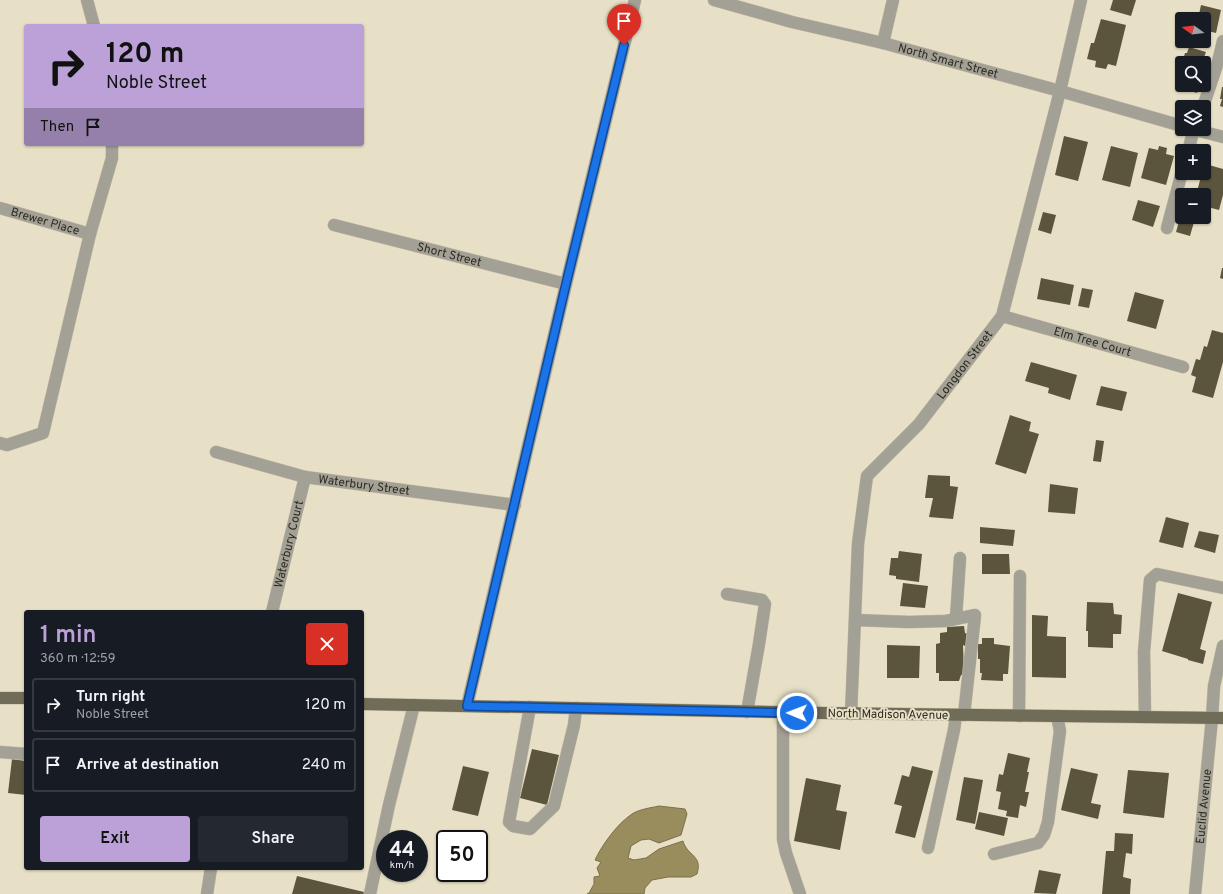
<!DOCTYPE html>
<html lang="en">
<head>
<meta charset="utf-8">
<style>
	body { margin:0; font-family:Overpass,sans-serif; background:#242831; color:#f1f3f6; height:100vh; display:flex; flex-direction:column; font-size:15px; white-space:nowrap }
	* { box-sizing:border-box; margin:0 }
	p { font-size:13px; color:#9ea1a6 }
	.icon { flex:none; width:22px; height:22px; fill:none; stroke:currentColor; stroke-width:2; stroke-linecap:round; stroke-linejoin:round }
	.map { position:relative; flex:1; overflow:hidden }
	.panel { position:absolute; left:24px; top:610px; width:340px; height:260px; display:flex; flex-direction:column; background:#171b24; border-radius:4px; box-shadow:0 1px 3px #0004 }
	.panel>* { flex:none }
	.banner { position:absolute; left:24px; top:24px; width:340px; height:122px; border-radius:4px; box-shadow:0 1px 3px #0004; background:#bba1d7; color:#111; overflow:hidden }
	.needle { width:26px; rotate:285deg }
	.buttons { position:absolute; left:1175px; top:12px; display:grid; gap:8px }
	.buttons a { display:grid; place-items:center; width:36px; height:36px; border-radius:4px; background:#171b24; box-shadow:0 1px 3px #0004; font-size:20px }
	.speed { position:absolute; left:376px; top:830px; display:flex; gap:8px; font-size:20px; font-weight:700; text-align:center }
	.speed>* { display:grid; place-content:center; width:52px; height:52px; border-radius:50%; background:#171b24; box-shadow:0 1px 3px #0004; line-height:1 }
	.speed small { font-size:10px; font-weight:400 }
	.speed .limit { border:2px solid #111; border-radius:6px; background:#fff; color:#111 }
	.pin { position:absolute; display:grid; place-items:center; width:34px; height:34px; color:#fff; margin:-41px -17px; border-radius:50% 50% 50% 0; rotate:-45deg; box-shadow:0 0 4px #0007 }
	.pin .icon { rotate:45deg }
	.me { position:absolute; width:44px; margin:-22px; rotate:271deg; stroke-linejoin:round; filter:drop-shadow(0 0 3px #0008) }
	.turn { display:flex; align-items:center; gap:14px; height:84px; padding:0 16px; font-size:18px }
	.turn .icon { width:52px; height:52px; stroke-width:2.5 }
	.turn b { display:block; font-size:28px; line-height:34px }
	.then { display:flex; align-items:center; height:38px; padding:0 16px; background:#0003; gap:8px; font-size:15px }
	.round { display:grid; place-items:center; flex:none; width:42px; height:42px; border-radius:4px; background:#242831 }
	.headline { display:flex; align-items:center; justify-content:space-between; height:68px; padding:0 16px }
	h1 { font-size:24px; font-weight:600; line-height:30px; color:#bba1d7 }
	.button { display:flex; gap:8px; margin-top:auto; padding:8px 16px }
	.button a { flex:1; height:46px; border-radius:4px; background:#bba1d7; color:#111; font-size:16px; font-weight:600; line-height:46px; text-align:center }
	.button a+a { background:#242831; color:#f1f3f6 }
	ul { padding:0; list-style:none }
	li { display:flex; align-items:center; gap:12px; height:54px; margin:0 8px 6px; padding:0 8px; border:2px solid #363941; border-radius:4px }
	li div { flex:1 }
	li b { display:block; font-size:15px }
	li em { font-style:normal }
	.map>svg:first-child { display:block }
</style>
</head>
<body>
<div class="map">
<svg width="1223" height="894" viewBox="0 0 1223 894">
	<rect width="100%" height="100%" fill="#e7e0c6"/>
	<path fill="#9a8d5d" stroke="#7a704b" d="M 659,806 L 685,809 L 687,814 L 681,835 L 659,843 L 649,839 L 641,840 L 631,846 L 628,858 L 634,860 L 646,858 L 659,849 L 683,841 C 687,856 703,855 697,874 L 691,877 L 668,877 L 652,880 L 645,888 L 644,894 L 587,894 L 589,893 L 594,884 L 594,877 L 600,876 L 597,868 L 601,862 L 595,860 C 602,845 617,824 632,814 C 640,809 650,808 659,806 Z"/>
	<g fill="#5b553e">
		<polygon points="1113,0 1136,0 1131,16 1110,10"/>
		<polygon points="1201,5 1221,10 1216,33 1204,30 1204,19 1198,19"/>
		<polygon points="1101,19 1126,25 1116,66 1108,64 1106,69 1095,67 1096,61 1087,59 1091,43 1094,43"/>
		<polygon points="1189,47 1206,52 1203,60 1205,61 1205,63 1182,63 1185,53 1187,53"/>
		<polygon points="1182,66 1182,85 1199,85 1197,93 1176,87"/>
		<polygon points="1222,87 1223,87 1223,107 1220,106 1222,99 1220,99"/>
		<polygon points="1064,136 1088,142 1078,181 1055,175"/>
		<polygon points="1111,146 1138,153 1130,187 1102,180"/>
		<polygon points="1159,146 1167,148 1166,154 1174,156 1166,185 1141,178 1149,148 1158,150"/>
		<polygon points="1209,165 1223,169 1223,195 1219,210 1204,206 1204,195 1196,195 1202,173 1204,173 1204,170 1208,170"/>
		<polygon points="1138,200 1160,206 1153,227 1132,220"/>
		<polygon points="1043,212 1056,215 1051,234 1038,230"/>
		<polygon points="1180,218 1194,222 1190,236 1176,232"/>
		<polygon points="1222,268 1223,268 1223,279 1220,278"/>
		<polygon points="1041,278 1074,285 1070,305 1037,299"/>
		<polygon points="1082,288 1093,290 1089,308 1078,306"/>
		<polygon points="1135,292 1164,300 1156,329 1127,321"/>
		<polygon points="1212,330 1223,333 1223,362 1213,398 1192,392 1196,377 1191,375 1196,359 1200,360 1204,346 1207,347"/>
		<polygon points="1031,362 1077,375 1070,400 1048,393 1049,388 1025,381"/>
		<polygon points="1101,386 1127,392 1122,411 1096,405"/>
		<polygon points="1010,415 1031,422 1029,431 1039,434 1026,474 995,464"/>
		<polygon points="1096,440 1104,441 1101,462 1093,461"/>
		<polygon points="928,475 950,476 950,486 958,487 953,519 929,517 933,498 925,498"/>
		<polygon points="1050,484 1078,488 1075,514 1048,512"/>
		<polygon points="1166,517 1189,523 1183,548 1159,542"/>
		<polygon points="980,527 1015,530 1013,546 980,543"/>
		<polygon points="1199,531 1219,535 1215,553 1194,547"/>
		<polygon points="899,551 922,554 919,582 896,579 896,576 889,575 891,558 898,558"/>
		<polygon points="982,554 1009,554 1010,574 982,574"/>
		<polygon points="903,583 928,586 925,608 900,606"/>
		<polygon points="1178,593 1212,602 1200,649 1206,651 1203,664 1188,660 1188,659 1162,651"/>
		<polygon points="1087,602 1113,603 1114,614 1122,615 1121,634 1113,634 1113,648 1088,647 1088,631 1086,631"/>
		<polygon points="1032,615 1048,616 1047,636 1066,637 1066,678 1032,677"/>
		<polygon points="964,626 965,633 968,634 967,647 963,645 964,672 963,675 961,675 959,681 939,681 939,673 936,673 936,644 940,643 940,633 947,632 947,627"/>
		<polygon points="982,638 994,638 994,644 1010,646 1008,674 1003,674 1003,681 981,680 982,673 980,673 980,659 978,659 978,644 982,644"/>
		<polygon points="887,645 920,646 919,678 887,678"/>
		<polygon points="532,749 559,755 547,805 520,798"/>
		<polygon points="1008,753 1030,758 1027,772 1029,772 1025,792 1029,792 1026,807 1020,805 1018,818 1006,816 1007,811 998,809 1001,792 996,791 999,774 1003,775"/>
		<polygon points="12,759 26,761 26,795 8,793"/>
		<polygon points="463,766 489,772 478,816 452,810"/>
		<polygon points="912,766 933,771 915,838 895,833 902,806 894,804 902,775 909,777"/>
		<polygon points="1071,768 1098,774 1091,803 1101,805 1098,819 1061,810"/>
		<polygon points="1128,770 1169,773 1164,818 1123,813"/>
		<polygon points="964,777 983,780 975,824 956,820"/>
		<polygon points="806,778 841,785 836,810 847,812 840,850 794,841"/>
		<polygon points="979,812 1008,818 1004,836 975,829"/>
		<polygon points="1115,833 1133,834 1132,854 1126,853 1123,877 1131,879 1130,894 1102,894 1106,851 1114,851"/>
		<polygon points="1039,870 1061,874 1056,894 1034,893"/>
		<polygon points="297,876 364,892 364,894 292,894"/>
	</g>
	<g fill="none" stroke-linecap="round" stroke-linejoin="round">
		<defs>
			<g id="minor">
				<polyline points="87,0 94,26"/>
				<path id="s1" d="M 714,0 L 792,22 L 883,43 L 1060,91 L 1182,126"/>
				<polyline points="883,43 893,0"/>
				<polyline points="1203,107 1218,62 1223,41"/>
				<polyline points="1192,129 1223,137"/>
				<polyline points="1188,151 1194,129"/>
				<path id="s2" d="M 0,208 L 90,234"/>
				<path id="s3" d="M 334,225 L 566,284"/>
				<polyline points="1167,228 1182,172"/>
				<path id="s4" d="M 1002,316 L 1183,367"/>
				<polyline points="0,443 7,445 43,433 90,234 112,158 112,144"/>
				<path id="s5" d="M 216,452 L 305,477 L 515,505"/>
				<polyline points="727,594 762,600 765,604 759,644 747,712"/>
				<path id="s6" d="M 272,612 L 305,477"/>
				<polyline points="956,618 960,558"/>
				<polyline points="855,620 909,622 946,621 975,615 964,715"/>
				<polyline points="467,706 566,284 635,0"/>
				<polyline points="530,707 509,822 513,826 530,829 554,806 574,725 576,708"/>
				<polyline points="783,712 783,839 786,853 800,894"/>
				<path id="s7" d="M 851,714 L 858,544 L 867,476 L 919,424 L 1002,316 L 1060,91 L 1081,0"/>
				<polyline points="1019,716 1020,576"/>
				<polyline points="1145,717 1144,652 1150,580 1157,574 1223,588"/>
				<polyline points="0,752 26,754"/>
				<polyline points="928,848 954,730 956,715"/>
				<polyline points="994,854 1038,843 1044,835 1048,822 1060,731 1057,716"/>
				<polyline points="207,894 211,868"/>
				<polyline points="370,894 389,805 414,705"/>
				<path id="s8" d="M 1195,894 L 1212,718 L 1214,686 L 1223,646"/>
			</g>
			<g id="major">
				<polyline points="0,698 26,698"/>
				<polyline points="362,704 825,713 1223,718"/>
			</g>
		</defs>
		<use href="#minor" stroke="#c2bca5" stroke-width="13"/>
		<use href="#major" stroke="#c2bca5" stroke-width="13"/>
		<use href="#minor" stroke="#a3a096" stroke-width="12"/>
		<use href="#major" stroke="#716c58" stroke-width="12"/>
	</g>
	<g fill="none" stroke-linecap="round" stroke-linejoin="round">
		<defs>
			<polyline id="route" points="624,45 566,284 467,706 797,713"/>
		</defs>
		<use href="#route" stroke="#114b97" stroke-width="10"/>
		<use href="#route" stroke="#1a73e8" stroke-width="7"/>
	</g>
	<g text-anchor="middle" stroke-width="4" stroke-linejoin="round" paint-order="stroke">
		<g font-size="12" fill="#2e2b21" stroke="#e7e0c6">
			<text dy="4" stroke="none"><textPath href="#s1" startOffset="242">North Smart Street</textPath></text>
			<text dy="4" stroke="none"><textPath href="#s2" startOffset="47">Brewer Place</textPath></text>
			<text dy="4" stroke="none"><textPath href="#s3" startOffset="119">Short Street</textPath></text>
			<text dy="4" stroke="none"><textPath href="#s4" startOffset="94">Elm Tree Court</textPath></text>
			<text dy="4" stroke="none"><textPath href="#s7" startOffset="387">Longdon Street</textPath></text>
			<text dy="4" stroke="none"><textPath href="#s5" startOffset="152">Waterbury Street</textPath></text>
			<text dy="4" stroke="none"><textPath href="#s6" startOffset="70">Waterbury Court</textPath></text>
			<text transform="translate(888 714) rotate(1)" y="4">North Madison Avenue</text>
			<text dy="4" stroke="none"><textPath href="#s8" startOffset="88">Euclid Avenue</textPath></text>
		</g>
	</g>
</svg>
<div class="buttons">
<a><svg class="needle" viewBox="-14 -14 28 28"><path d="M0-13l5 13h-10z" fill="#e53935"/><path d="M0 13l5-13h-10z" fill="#9ea1a6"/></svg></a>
<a><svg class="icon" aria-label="search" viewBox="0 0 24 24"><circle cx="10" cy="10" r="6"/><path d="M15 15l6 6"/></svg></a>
<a><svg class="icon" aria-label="layers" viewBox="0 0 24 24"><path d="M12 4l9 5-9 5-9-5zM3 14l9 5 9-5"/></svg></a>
<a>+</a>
<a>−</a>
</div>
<div class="speed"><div>44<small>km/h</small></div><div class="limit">50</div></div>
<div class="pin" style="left:624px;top:45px;background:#d93025"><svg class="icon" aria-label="arrive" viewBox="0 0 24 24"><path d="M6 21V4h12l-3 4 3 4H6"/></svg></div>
<svg class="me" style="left:797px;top:713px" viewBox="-20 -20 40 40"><circle r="17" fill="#1a73e8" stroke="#fff" stroke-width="3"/><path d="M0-11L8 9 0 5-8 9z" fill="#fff"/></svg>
<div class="banner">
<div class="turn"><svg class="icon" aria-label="right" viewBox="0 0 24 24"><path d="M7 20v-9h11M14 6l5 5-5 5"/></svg><div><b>120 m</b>Noble Street</div></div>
<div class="then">Then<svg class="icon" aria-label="arrive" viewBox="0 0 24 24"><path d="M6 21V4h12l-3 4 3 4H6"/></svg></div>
</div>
<section class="panel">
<div class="headline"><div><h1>1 min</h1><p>360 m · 12:59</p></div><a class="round" style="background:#d93025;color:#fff"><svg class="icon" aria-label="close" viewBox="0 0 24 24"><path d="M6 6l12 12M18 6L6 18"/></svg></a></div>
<ul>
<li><svg class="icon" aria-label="right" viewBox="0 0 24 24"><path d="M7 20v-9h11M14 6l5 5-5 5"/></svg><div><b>Turn right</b><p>Noble Street</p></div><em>120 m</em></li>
<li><svg class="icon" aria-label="arrive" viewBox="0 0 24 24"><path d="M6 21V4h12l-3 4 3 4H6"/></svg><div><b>Arrive at destination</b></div><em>240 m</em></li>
</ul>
<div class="button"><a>Exit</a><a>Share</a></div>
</section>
</div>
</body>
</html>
